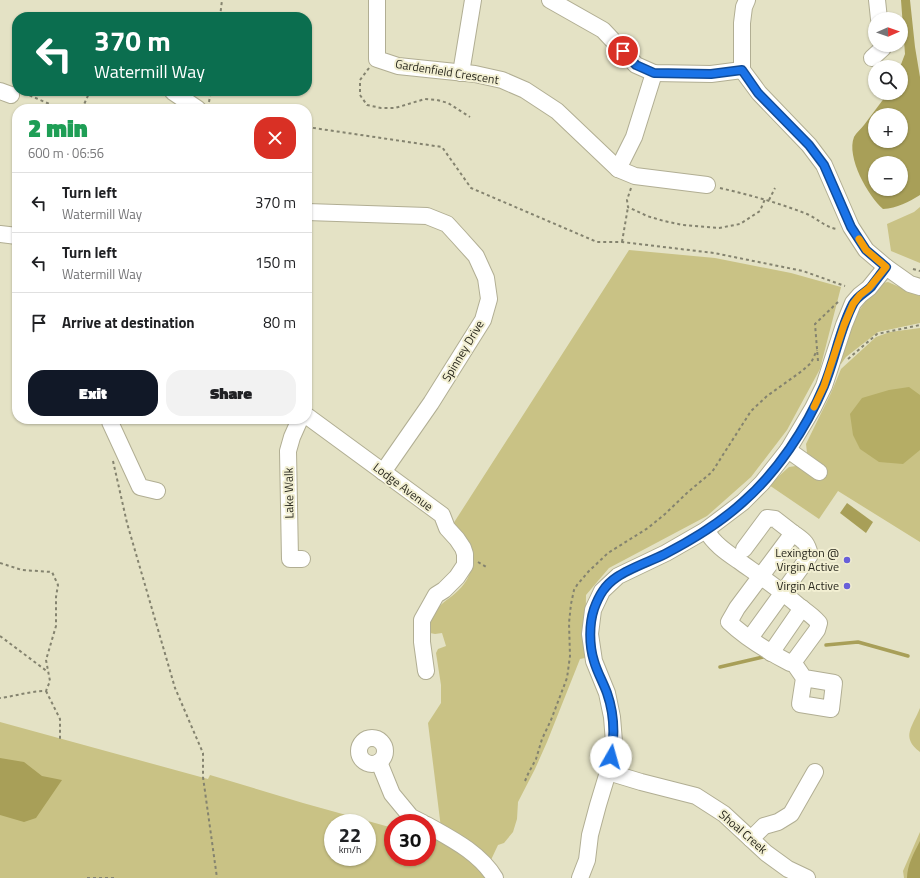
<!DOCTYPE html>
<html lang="en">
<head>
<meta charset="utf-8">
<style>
	body { margin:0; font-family:"Titillium Web",sans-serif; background:#f2f2f2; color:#202124; height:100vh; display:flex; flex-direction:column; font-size:15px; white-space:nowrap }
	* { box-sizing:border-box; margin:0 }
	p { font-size:13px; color:#757577 }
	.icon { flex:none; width:22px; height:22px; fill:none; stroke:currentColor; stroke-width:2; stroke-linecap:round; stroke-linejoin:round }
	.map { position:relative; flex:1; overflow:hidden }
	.panel { position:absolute; left:12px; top:104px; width:300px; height:320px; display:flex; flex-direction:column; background:#fff; border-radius:16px; box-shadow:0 1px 3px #0004 }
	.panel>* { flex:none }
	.banner { position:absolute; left:12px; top:12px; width:300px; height:84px; border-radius:16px; box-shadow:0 1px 3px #0004; background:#0b6e4f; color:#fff; overflow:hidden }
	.needle { width:26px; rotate:88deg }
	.buttons { position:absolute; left:868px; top:12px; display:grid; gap:8px }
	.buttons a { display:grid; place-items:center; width:40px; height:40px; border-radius:50%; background:#fff; box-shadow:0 1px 3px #0004; font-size:20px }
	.speed { position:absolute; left:324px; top:814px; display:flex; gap:8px; font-size:20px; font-weight:700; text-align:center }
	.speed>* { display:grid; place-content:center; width:52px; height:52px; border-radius:50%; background:#fff; box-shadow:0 1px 3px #0004; line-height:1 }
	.speed small { font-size:10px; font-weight:400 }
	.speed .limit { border:6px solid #d22; background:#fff; color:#111 }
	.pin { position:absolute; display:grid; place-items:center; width:34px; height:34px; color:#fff; margin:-17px; border:2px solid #fff; border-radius:50%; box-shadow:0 1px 4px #0007 }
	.me { position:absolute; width:44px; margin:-22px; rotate:7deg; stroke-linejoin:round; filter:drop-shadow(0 0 3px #0008) }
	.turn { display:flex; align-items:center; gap:14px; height:84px; padding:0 16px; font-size:18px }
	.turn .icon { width:52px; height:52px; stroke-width:2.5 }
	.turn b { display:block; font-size:28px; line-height:34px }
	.round { display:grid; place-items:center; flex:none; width:42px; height:42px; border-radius:16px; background:#f2f2f2 }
	.headline { display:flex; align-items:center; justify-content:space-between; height:68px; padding:0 16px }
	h1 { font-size:24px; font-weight:800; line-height:30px; color:#1e9e55 }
	.primary-button { display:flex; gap:8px; margin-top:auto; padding:8px 16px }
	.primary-button a { flex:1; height:46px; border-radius:16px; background:#111827; color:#fff; font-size:16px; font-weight:800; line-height:46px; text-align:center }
	.primary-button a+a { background:#f2f2f2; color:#202124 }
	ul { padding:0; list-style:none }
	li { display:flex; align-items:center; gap:12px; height:60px; padding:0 16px; border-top:1px solid #e0e0e0 }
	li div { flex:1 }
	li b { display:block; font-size:15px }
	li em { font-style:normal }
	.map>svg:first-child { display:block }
</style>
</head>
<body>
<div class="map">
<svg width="920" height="878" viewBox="0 0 920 878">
	<rect width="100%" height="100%" fill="#e4e2c5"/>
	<g fill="#c9c285" fill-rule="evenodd">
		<polygon points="920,207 920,263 891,251 887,224 914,212"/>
		<path d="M 629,250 L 715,258 L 791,273 L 841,287 L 820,369 L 787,430 L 751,477 L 707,516 L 609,568 L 586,595 L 585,658 L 580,659 L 547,742 L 535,769 L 518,802 L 517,819 L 513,832 L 504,843 L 498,845 L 490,862 L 441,828 L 428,723 L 441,703 L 441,685 L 436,653 L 438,649 L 446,646 L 442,633 L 435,634 L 430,633 C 430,602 449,604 464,584 C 475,570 474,549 464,535 C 461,531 456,527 453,524 Z"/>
		<path d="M 888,282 L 920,296 L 920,323 L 878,332 L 846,357 L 841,364 L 838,363 C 848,334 852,316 873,293 C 878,287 881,283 888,282 Z"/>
		<polygon points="920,328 920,542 838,491 819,519 769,485 789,467 796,466 823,465 807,453 806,444 831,393 841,369 876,337 890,332"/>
		<path d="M 920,708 L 920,752 C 900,737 913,726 920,708 Z"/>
		<path d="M 0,722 L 208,779 L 210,775 L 303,803 L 393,828 L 393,857 L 427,857 L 427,838 L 451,845 L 480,869 L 485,876 L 484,878 L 0,878 ZM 333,823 L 367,823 L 367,857 L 333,857 Z"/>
		<polygon points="920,832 920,878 904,878 903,871"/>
	</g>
	<polygon fill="#b5ad65" points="909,387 920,395 920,450 903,464 879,462 860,449 853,435 850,414 862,398 889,390"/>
	<g fill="#a89f58" fill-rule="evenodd">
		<path d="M 901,0 L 910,0 L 915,47 L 920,77 L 920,195 C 909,202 897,208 883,209 C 868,196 846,157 854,137 C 856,133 861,129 864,125 C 872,114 880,104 888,93 L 901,93 L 900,67 L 905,54 ZM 875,115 L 901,115 L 901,141 L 875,141 ZM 875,163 L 901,163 L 901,189 L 875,189 Z"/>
		<polygon points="847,503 873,522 866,533 840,513"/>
		<polygon points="0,758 24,762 42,776 62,780 36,818 24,822 0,815"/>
		<path d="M 920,841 L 920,878 L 907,878 C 907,865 914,853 920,841 Z"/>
	</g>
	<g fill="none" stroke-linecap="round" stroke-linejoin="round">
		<g stroke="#a89f58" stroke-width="3.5">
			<polyline points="826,645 858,642 908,656"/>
			<polyline points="720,667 763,657"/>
		</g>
		<defs>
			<g id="minor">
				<polyline points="377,0 377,59 398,66 475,74 502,80 525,90 557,111 618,169 635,176 707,185"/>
				<polyline points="550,0 603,30 636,65 654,73 711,74 742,70"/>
				<polyline points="747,0 744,7 742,23 742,70 759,93 809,145 824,165 851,227 866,250 886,267"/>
				<polyline points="877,0 879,19"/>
				<polyline points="872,58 883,48 883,45"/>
				<polyline points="461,73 473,0"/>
				<polyline points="0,91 11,95"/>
				<polyline points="173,92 198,109"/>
				<polyline points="618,169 634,137 654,73"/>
				<polyline points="307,212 427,216 447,224 458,236 476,256 486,278 489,299 483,320 431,403 383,472"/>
				<polyline points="0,234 17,236"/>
				<polyline points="307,416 442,515 447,528 457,539 463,548 465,554 465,565 457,577 444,590 436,595 422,620 422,642 426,671"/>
				<polyline points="300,419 292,437 288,451 290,559 302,559"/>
				<polyline points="110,422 140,487 157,491"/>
				<polyline points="788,450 819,472"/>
				<path d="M 706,530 C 714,544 726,552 739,561 C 760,576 781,590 800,607 C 807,612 813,616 819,623 L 817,630 L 795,660 L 790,663 C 769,652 747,639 729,622 L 737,608 L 793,533 C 804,541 807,542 810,555 L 750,638"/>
				<polyline points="744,549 767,518 775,519 793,533"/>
				<polyline points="771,653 802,608"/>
				<polyline points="793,662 804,678 800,704 831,709 834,683 804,678"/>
				<circle cx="372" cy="751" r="13"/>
				<polyline points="379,762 392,794 411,817 423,823"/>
				<polyline points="608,772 641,782 696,796 724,814 766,853 788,869 807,878"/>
				<path d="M 427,825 C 452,839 480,853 495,878"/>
				<polyline points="751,839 764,826 778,822 791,814 815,772"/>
				<polyline points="580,878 587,860 590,835 598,805 608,772 614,742 612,717 607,693 594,661 590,634 593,610 602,591 618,576 666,553 706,530 743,502 762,483 788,450 813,408 824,386 844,325 853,303 860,295 869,288 886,267 910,284 920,287"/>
			</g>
		</defs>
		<use href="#minor" stroke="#b1ae93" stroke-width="18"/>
		<g stroke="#84836f" stroke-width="2" stroke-dasharray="3 3" stroke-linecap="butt">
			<polyline points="220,17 222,0"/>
			<polyline points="369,68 360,80 360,95 367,105 381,108 395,108 425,99 437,100 448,103 470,117"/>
			<polyline points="141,91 156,95 160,95"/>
			<polyline points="24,93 61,109"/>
			<polyline points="209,102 211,91"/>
			<polyline points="82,109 90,91"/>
			<polyline points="307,127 442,147 471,188 597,242 622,242 714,253 803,271 845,286"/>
			<polyline points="631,188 627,200 628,207 647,216 664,221 683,225 719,228 740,224 760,211 765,199"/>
			<path d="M 720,188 C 750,195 779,203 807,214 C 818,219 826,228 838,229"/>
			<polyline points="769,200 775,188"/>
			<polyline points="622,242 628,207"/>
			<polyline points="913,269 920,271"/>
			<polyline points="848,359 877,334 920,325"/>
			<polyline points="818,361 815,324 839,301"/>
			<polyline points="113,461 127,523 175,688 203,753 203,777 217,878"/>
			<polyline points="478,562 488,568"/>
			<path d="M 0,563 L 22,570 L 52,572 L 58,585 L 56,597 L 56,626 L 46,660 L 50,681 L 46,691 C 30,691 16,696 0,698"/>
			<polyline points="0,636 48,672"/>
			<polyline points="46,691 60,719 60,739"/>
			<polyline points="525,781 528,774 536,759 542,739 551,720 567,678 570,656 569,623 571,604 574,590 577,585 588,572 608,553 648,528 665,514 688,492 712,472 751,411 767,396 802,371 811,363 817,350"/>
			<polyline points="87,878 116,878"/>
		</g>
		<use href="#minor" stroke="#fff" stroke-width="16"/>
	</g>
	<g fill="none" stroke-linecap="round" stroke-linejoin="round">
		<defs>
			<path id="route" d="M 611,757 C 615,735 614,713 607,693 C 603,682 597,672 594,661 C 589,645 589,624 594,609 C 599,595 605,585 617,577 C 630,568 651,561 665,554 C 692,540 720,523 743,502 C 777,472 806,429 824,386 C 835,360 840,328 853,304 C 857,296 865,293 871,287 C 876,280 881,274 886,267 L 866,250 L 851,227 L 824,165 L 809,145 L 758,93 L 742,70 L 711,74 L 654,73 L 636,65 L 623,51"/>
		</defs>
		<use href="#route" stroke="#114b97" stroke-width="10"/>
		<use href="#route" stroke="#1a73e8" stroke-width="7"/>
		<polyline stroke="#f59e0b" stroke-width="7" points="814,407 824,386 844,325 853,304 860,295 869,288 886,267 866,250 859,239"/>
	</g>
	<g fill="#685fd9" stroke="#f2efd2" stroke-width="1.5">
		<circle cx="847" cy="560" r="4"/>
		<circle cx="847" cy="586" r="4"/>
	</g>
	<g text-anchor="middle" stroke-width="4" stroke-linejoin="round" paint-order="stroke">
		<g font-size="12" fill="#29281e" stroke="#f2efd2">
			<text transform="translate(447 72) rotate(9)" y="4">Gardenfield Crescent</text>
			<text transform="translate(463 351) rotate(-59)" y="4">Spinney Drive</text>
			<text transform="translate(403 487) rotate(37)" y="4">Lodge Avenue</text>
			<text transform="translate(289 493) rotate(-91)" y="4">Lake Walk</text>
			<text transform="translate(743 832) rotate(41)" y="4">Shoal Creek</text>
		</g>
		<g font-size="12" fill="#29281e" stroke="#f2efd2" text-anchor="end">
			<text x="839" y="557">Lexington @<tspan x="839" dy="14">Virgin Active</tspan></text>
			<text x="839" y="590">Virgin Active</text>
		</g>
	</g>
</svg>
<div class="buttons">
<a><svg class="needle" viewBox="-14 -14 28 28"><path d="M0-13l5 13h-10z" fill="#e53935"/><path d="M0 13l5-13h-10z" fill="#757577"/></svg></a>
<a><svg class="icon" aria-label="search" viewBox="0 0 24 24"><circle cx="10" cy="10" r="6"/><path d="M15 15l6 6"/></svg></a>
<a>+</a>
<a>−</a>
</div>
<div class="speed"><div>22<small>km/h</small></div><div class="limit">30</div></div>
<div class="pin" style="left:623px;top:51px;background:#d93025"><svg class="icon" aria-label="arrive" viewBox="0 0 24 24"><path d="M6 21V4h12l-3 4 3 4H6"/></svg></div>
<svg class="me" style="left:611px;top:757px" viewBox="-20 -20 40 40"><circle r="19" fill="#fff"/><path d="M0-13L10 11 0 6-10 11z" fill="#1a73e8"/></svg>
<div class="banner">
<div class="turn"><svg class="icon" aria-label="left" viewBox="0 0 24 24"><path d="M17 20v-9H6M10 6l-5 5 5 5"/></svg><div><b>370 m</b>Watermill Way</div></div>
</div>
<section class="panel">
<div class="headline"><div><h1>2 min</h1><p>600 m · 06:56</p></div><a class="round" style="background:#d93025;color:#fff"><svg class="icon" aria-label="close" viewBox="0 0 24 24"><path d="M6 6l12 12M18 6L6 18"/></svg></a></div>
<ul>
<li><svg class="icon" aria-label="left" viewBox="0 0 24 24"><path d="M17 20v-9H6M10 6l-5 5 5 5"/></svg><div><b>Turn left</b><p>Watermill Way</p></div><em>370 m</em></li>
<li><svg class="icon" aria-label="left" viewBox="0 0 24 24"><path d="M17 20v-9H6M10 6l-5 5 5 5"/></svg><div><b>Turn left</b><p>Watermill Way</p></div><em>150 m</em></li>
<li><svg class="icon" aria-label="arrive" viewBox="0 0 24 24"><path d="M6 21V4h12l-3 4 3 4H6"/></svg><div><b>Arrive at destination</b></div><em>80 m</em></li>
</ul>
<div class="primary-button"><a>Exit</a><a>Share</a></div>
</section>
</div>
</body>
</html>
